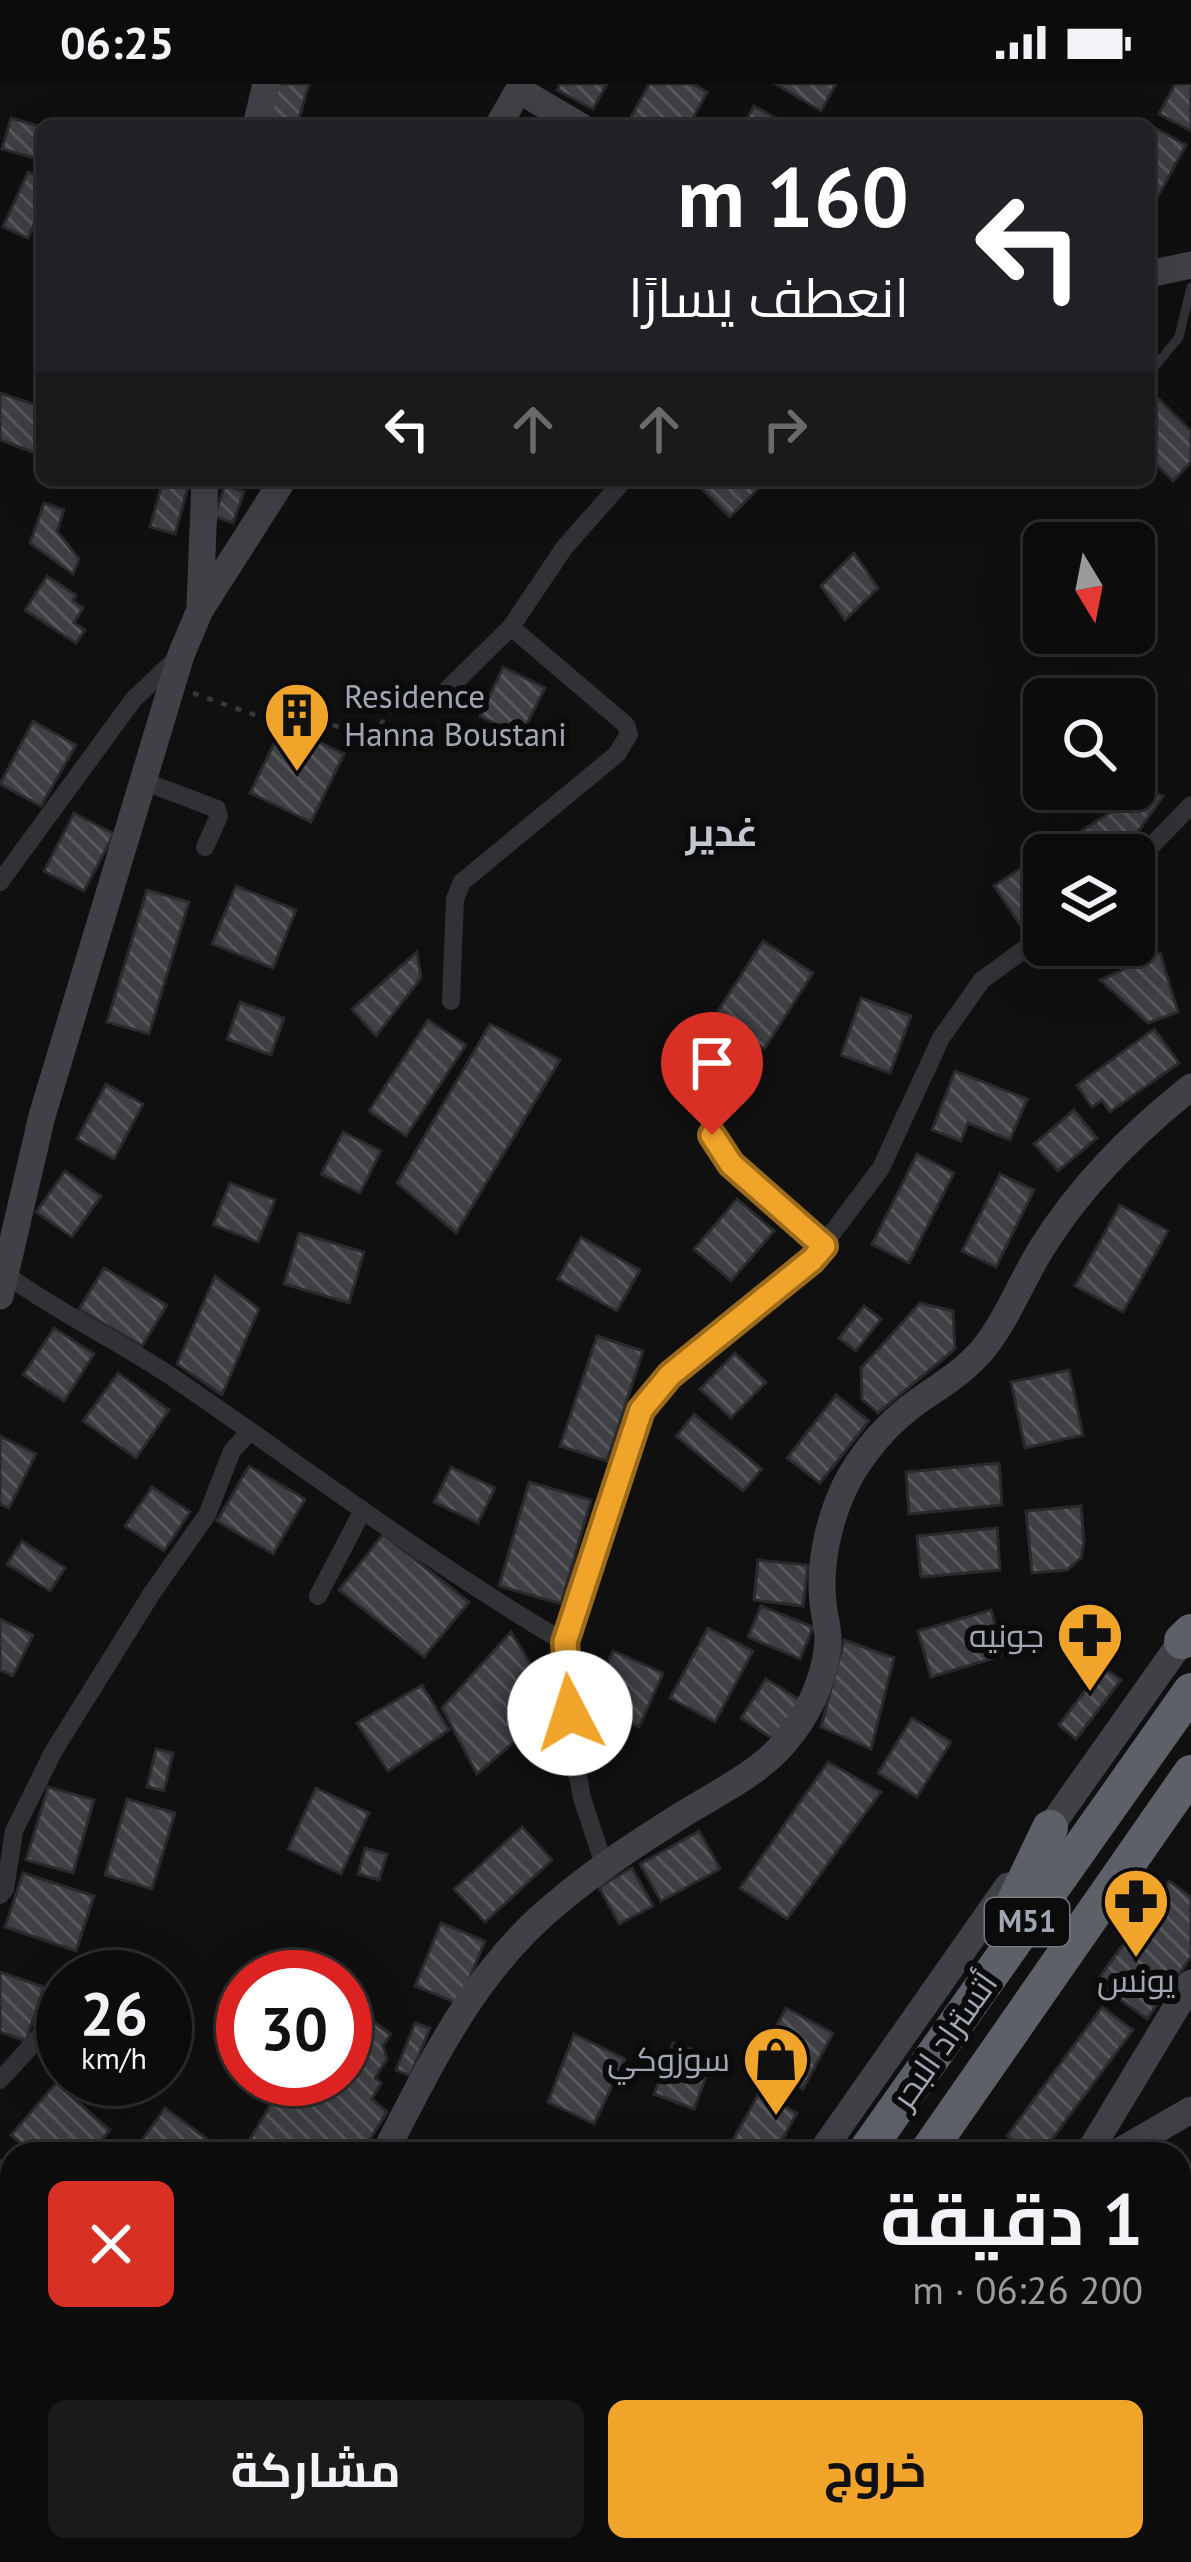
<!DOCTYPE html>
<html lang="ar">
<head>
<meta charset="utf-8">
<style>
	body { margin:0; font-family:"PT Sans",Cairo,sans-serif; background:#1a1a1b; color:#f1f3f6; direction:rtl; height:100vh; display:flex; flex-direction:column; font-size:45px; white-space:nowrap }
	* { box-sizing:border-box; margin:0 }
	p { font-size:39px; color:#9a9b9d }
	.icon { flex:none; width:66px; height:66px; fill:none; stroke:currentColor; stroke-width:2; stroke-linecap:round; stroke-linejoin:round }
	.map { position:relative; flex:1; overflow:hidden; direction:ltr }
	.side { position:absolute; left:0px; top:2058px; width:1191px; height:420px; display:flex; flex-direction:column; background:#0c0c0d; border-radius:36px 36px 0 0; box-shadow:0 12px 48px #0002,0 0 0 3px #2c2c2e; direction:rtl }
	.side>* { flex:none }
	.top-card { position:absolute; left:36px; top:36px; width:1119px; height:366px; border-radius:18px; box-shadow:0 12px 48px #0002,0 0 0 3px #2c2c2e; direction:rtl; background:#202124; color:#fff; overflow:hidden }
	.needle { width:78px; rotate:170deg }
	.buttons { position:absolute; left:1023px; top:438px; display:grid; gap:24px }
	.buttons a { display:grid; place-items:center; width:132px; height:132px; border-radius:18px; background:#0c0c0d; box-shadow:0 12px 48px #0002,0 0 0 3px #2c2c2e; font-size:60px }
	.speed { position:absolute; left:36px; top:1866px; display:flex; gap:24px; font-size:60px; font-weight:700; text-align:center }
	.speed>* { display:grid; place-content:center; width:156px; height:156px; border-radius:50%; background:#0c0c0d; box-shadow:0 12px 48px #0002,0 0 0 3px #2c2c2e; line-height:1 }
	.speed small { font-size:30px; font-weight:400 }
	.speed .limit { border:18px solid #d22; background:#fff; color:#111 }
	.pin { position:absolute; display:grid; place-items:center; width:102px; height:102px; color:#fff; margin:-123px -51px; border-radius:50% 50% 50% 0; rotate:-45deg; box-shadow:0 0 12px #0007 }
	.pin .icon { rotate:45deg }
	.me { position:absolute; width:132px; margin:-66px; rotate:355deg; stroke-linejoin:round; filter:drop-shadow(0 0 9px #0008) }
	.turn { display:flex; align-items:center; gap:42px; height:252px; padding:0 48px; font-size:54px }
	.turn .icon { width:156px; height:156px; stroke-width:2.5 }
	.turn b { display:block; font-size:84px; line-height:102px }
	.lanes { display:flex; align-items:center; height:114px; padding:0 48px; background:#0003; justify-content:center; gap:60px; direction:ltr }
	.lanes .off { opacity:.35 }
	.round { display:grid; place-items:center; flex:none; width:126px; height:126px; border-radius:18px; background:#1a1a1b }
	.summary { display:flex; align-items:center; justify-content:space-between; height:204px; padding:0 48px }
	h1 { font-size:72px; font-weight:700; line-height:90px }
	.action { display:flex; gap:24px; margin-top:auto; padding:24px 48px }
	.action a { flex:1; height:138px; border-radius:18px; background:#f0a429; color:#111; font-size:48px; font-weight:700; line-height:138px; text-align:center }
	.action a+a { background:#1a1a1b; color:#f1f3f6 }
	.status { display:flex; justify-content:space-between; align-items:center; height:84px; padding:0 60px; background:#0c0c0d; direction:ltr }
	.status svg { height:33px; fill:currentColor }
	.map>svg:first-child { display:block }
</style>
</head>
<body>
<div class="status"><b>06:25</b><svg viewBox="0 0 49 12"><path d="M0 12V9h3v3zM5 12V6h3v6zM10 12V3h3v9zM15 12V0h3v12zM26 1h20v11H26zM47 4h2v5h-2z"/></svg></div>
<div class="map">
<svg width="1191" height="2478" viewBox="0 0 1191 2478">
	<defs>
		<pattern id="building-back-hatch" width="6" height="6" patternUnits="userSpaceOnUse" patternTransform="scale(3)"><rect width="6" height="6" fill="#3f4044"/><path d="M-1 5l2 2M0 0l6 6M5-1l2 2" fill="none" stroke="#58595d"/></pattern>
	</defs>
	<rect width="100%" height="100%" fill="#101011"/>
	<g fill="url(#building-back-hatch)" stroke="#2a2a2d" stroke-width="3">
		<polygon points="278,0 309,0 298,38 266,42"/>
		<polygon points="560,0 607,0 593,25 557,6"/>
		<polygon points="649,0 693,0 707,8 689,42 626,42"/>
		<polygon points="776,0 836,0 821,27"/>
		<polygon points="1175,0 1191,0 1191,47 1159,30"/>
		<polygon points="754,22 790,42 743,42"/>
		<polygon points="11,34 42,43 34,74 2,65"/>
		<polygon points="1144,38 1186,61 1149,129 1149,42 1142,42"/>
		<polygon points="28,88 42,94 42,123 28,154 3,143"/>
		<polygon points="0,309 42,323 42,350 35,369 0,356"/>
		<polygon points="1159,315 1191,347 1191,378 1173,397 1149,373 1149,325"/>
		<polygon points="163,396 190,396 175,450 150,443"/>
		<polygon points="698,396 767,396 730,433 695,398"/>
		<polygon points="225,401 244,408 233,439 214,432"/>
		<polygon points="44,419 64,426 57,447 79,475 73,490 30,459"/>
		<polygon points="854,469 878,504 845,536 821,502"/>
		<polygon points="47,492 76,511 73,517 83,524 74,539 85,546 76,559 25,526"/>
		<polygon points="503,583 545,604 521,652 480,632"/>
		<polygon points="33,637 76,661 41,722 0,700"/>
		<polygon points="283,641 344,670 311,738 250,709"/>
		<polygon points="1134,703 1163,712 1131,758 1116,771 1070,771 1062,760 1109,729 1109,705"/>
		<polygon points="74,729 114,750 84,807 44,787"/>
		<polygon points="1039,772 1044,780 1044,831 1023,845 994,802"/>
		<polygon points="236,802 296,826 273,884 212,860"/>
		<polygon points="147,806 189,818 149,950 107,938"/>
		<polygon points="763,857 813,889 764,965 714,933"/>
		<polygon points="417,868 421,894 376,952 352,925"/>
		<polygon points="1160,869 1178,928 1148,939 1100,896"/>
		<polygon points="861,914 911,932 890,989 841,971"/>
		<polygon points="240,918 284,934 271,971 227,955"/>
		<polygon points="428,936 466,961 406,1052 369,1027"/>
		<polygon points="490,940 560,976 456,1149 397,1099"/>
		<polygon points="1154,945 1179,979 1110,1028 1102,1016 1092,1023 1077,1001"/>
		<polygon points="955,987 1027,1015 1010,1056 968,1039 961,1057 932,1046"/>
		<polygon points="106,1000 143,1020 114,1075 77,1055"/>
		<polygon points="1074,1026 1097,1054 1058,1087 1034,1060"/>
		<polygon points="343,1048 381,1067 360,1109 321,1090"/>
		<polygon points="917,1070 954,1089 909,1179 872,1160"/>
		<polygon points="65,1087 101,1112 72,1153 36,1128"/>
		<polygon points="1000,1090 1034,1106 996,1183 962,1167"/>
		<polygon points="230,1099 275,1116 258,1158 213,1141"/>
		<polygon points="737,1115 774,1147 731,1197 694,1165"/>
		<polygon points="1120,1121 1168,1147 1123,1228 1075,1202"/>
		<polygon points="299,1149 364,1168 349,1219 284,1200"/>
		<polygon points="581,1153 640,1186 617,1227 558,1195"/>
		<polygon points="104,1184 167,1221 142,1262 79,1225"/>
		<polygon points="215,1192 259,1225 222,1311 177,1280"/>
		<polygon points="920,1219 953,1227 955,1265 878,1329 862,1315 861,1284"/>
		<polygon points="864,1222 881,1235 856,1267 839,1254"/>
		<polygon points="54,1244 94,1270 64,1317 23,1291"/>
		<polygon points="597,1252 643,1267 607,1377 560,1362"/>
		<polygon points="735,1269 766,1298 731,1334 700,1305"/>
		<polygon points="1069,1286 1083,1351 1025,1364 1011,1298"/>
		<polygon points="118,1289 169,1326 136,1374 83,1337"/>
		<polygon points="836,1311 869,1337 820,1399 787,1374"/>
		<polygon points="694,1330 762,1385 743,1407 676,1352"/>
		<polygon points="0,1352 36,1370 9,1424 0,1420"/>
		<polygon points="999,1379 1002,1421 909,1430 906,1388"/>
		<polygon points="249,1382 305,1415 273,1470 217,1437"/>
		<polygon points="451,1383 495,1404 478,1439 434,1418"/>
		<polygon points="529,1398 591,1416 561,1520 499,1502"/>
		<polygon points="152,1403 190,1428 164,1467 125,1442"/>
		<polygon points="1081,1422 1084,1458 1081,1474 1067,1486 1032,1489 1026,1427"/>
		<polygon points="997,1444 1000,1486 921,1493 917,1452"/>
		<polygon points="383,1450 469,1518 424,1573 339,1506"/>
		<polygon points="22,1457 65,1484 50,1507 7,1480"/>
		<polygon points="758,1476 808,1481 803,1522 754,1516"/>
		<polygon points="761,1522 813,1543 800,1575 748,1553"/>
		<polygon points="991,1526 1004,1571 931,1593 918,1547"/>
		<polygon points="0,1535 33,1551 13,1592 0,1586"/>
		<polygon points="708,1544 753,1567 715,1638 670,1614"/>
		<polygon points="511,1548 556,1622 477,1690 442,1624"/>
		<polygon points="844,1556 894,1574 871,1665 821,1643"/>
		<polygon points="613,1567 663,1589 639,1643 588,1620"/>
		<polygon points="1103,1583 1121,1596 1076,1655 1059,1641"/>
		<polygon points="766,1595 800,1616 775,1656 741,1634"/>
		<polygon points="422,1601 449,1646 388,1687 357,1639"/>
		<polygon points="912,1634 951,1658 917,1713 878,1689"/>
		<polygon points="156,1665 173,1669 164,1707 147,1703"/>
		<polygon points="828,1678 881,1708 787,1835 740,1804"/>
		<polygon points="48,1703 94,1716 73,1789 26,1776"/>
		<polygon points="316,1704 369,1729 341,1790 288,1765"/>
		<polygon points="127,1715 175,1729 152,1805 105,1791"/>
		<polygon points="522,1743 552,1776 485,1838 454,1805"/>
		<polygon points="699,1747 720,1785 661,1817 640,1780"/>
		<polygon points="365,1764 387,1770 379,1796 358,1790"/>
		<polygon points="632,1784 653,1822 619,1840 599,1803"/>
		<polygon points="23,1789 94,1812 76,1867 5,1843"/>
		<polygon points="1169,1797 1191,1813 1191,1873 1147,1935 1096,1898"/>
		<polygon points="441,1839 485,1857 459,1920 415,1902"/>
		<polygon points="0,1888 44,1903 26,1957 0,1948"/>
		<polygon points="1102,1923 1133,1946 1041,2070 1032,2070 1007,2052"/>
		<polygon points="786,1924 833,1949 803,2005 756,1980"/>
		<polygon points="372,1937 391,1950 383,1962 387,1975 375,1994 381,1999 372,2015 387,2028 361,2070 241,2070 281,2003 308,2020 324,1995 345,1995 345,1962 355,1945 365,1951"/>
		<polygon points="415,1939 430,1944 410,1992 396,1986"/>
		<polygon points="574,1950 625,1975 594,2040 548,2018"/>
		<polygon points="673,1959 713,1973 694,2025 654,2010"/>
		<polygon points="56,1999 110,2046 90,2070 33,2070 11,2051"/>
		<polygon points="759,2009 797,2029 774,2070 759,2070 733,2056"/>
		<polygon points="165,2024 226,2069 225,2070 132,2070"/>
		<polygon points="1179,2075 1191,2086 1191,2111 1179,2124"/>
		<polygon points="7,2137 12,2141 12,2211 0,2201 0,2145"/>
		<polygon points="163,2466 216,2466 207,2478 154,2478"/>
	</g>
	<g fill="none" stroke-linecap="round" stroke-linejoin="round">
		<polyline stroke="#37393d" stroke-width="4.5" stroke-dasharray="6 9" stroke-linecap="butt" points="193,609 283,641 307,630 371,657 387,630 413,604 431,604"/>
		<polyline stroke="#313236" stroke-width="9" points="1149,290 1179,253 1191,203"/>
		<g stroke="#313236" stroke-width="18">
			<polyline points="448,605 511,543 564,464 624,396"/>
			<polyline points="143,697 217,725 219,732 205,763"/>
			<polyline points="1134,780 1191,721"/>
			<polyline points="0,798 133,616 179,572"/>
			<polyline points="451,917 455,815 462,798 617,670 629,650 626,641 511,543"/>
			<polyline points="712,1051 731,1080 824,1162"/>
			<path d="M 8,1192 C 62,1231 123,1259 178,1297 C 307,1385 430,1479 564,1558"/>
			<polyline points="318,1512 363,1426"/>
			<polyline points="605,1784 582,1714 573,1665 564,1558 641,1326 671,1291 812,1176 881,1084 941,954 982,896 1044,851"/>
			<polyline points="0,1811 5,1805 14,1747 53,1668 152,1509 207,1431 232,1367 250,1347"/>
			<polyline points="0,1996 63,1927"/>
			<polyline points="0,2084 0,2089"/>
		</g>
		<g stroke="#3f4146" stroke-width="27">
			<polyline points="519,6 580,42"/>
			<polyline points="256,42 266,0"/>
			<polyline points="498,42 522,0"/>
			<polyline points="1149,190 1191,181"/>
			<polyline points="200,521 205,396"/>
			<polyline points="0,1212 42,1032 181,571 200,526 283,396"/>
			<polyline points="1041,1756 1191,1544"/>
			<path d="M 384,2070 C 432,1978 475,1885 558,1818 C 597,1785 642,1756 685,1729 C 724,1705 766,1686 793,1648 C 812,1623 827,1587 828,1555 C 828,1543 824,1531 823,1519 C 819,1481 828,1439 844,1404 C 861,1369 889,1337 921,1315 C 944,1299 965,1287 984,1264 C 1008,1234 1022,1195 1043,1162 C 1082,1100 1133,1049 1191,1003"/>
			<polyline points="820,2070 1008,1802"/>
			<polyline points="1088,2070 1191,1899"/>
			<polyline points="1115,2070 1191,2026"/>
			<polyline points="1179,2290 1191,2299"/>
			<polyline points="121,2478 129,2466"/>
			<polyline points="385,2478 397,2466"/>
			<polyline points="769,2478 786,2466"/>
		</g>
		<g stroke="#5d6067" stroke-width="36">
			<polyline points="1182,1557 1191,1548"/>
			<polyline points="1005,1838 1050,1744"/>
			<polyline points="864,2070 1191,1607"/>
			<polyline points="926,2070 1191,1689"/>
			<polyline points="577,2478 585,2466"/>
			<polyline points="645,2478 653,2466"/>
			<polyline points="703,2478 722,2466"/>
		</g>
	</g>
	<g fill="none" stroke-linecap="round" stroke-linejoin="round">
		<defs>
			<polyline id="route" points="570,1629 565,1558 641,1326 670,1291 812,1176 824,1162 731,1080 712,1051"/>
		</defs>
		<use href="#route" stroke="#9c6b1b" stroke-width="30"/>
		<use href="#route" stroke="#f0a429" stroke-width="21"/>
	</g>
	<defs>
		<symbol id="building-pin" viewBox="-11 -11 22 30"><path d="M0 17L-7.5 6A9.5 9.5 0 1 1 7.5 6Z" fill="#f0a429" stroke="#0b0b0c"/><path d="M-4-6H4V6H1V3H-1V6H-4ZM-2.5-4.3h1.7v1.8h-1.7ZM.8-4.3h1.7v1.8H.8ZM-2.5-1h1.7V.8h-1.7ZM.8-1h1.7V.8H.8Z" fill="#111"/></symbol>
		<symbol id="pharmacy-pin" viewBox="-11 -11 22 30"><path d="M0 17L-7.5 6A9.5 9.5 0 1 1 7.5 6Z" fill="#f0a429" stroke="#0b0b0c"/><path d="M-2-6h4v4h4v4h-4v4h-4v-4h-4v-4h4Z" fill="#111"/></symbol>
		<symbol id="shop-pin" viewBox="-11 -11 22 30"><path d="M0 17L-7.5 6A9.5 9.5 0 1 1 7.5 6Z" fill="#f0a429" stroke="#0b0b0c"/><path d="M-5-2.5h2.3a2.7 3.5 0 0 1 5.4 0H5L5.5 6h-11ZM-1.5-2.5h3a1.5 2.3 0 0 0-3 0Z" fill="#111"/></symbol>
	</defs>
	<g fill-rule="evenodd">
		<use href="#building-pin" x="259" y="593" width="76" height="104"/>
		<use href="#pharmacy-pin" x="1052" y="1513" width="76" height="104"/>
		<use href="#pharmacy-pin" x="1098" y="1779" width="76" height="104"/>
		<use href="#shop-pin" x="738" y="1937" width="76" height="104"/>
	</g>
	<g text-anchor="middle" stroke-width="12" stroke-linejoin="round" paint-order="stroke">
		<rect fill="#0b0b0c" stroke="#747880" stroke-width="3" x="985" y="1814" width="84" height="48" rx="9"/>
		<g font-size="30" font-weight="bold" fill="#a1a7b2">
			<text x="1027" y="1848">M51</text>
		</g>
		<g font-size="33" fill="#a1a7b2" stroke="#0b0b0c" text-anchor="end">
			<text x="344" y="624" text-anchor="start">Residence<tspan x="344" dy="38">Hanna Boustani</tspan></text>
			<text x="1044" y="1563">جونيه</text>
			<text x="1136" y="1908" text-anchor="middle">يونس</text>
			<text x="730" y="1987">سوزوكي</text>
		</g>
		<g font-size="33" fill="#a1a7b2" stroke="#0b0b0c">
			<text transform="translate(944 1956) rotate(-55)" y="12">أتستراد البحر</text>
		</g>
		<g font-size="39" font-weight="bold" fill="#c2c6ce" stroke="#0b0b0c">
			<text x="722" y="762">غدير</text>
		</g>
	</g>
</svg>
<div class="buttons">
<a><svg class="needle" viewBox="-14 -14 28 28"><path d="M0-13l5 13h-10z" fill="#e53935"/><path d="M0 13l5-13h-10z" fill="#9a9b9d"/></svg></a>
<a><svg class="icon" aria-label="search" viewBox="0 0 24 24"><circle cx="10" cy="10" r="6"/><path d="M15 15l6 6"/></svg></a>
<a><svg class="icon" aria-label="layers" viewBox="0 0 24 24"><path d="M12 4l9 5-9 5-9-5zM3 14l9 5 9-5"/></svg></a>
</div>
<div class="speed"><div>26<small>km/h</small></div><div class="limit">30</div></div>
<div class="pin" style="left:712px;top:1051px;background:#d93025"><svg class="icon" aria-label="arrive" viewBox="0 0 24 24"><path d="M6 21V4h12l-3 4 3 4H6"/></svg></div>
<svg class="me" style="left:570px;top:1629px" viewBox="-20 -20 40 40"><circle r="19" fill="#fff"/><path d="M0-13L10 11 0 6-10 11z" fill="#f0a429"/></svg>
<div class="top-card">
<div class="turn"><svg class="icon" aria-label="left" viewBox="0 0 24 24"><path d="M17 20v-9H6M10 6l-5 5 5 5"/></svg><div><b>160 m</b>انعطف يسارًا</div></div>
<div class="lanes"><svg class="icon" aria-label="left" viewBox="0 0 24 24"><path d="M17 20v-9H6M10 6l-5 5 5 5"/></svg><svg class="icon off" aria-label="ahead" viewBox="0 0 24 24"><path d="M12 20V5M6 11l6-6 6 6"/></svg><svg class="icon off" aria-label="ahead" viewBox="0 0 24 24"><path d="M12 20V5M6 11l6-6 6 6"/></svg><svg class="icon off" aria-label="right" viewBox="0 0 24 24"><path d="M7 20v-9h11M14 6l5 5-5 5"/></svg></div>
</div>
<section class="side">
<div class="summary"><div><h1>1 دقيقة</h1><p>200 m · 06:26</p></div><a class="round" style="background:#d93025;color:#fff"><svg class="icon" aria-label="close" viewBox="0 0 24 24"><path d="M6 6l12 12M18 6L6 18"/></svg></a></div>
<div class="action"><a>خروج</a><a>مشاركة</a></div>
</section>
</div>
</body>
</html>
